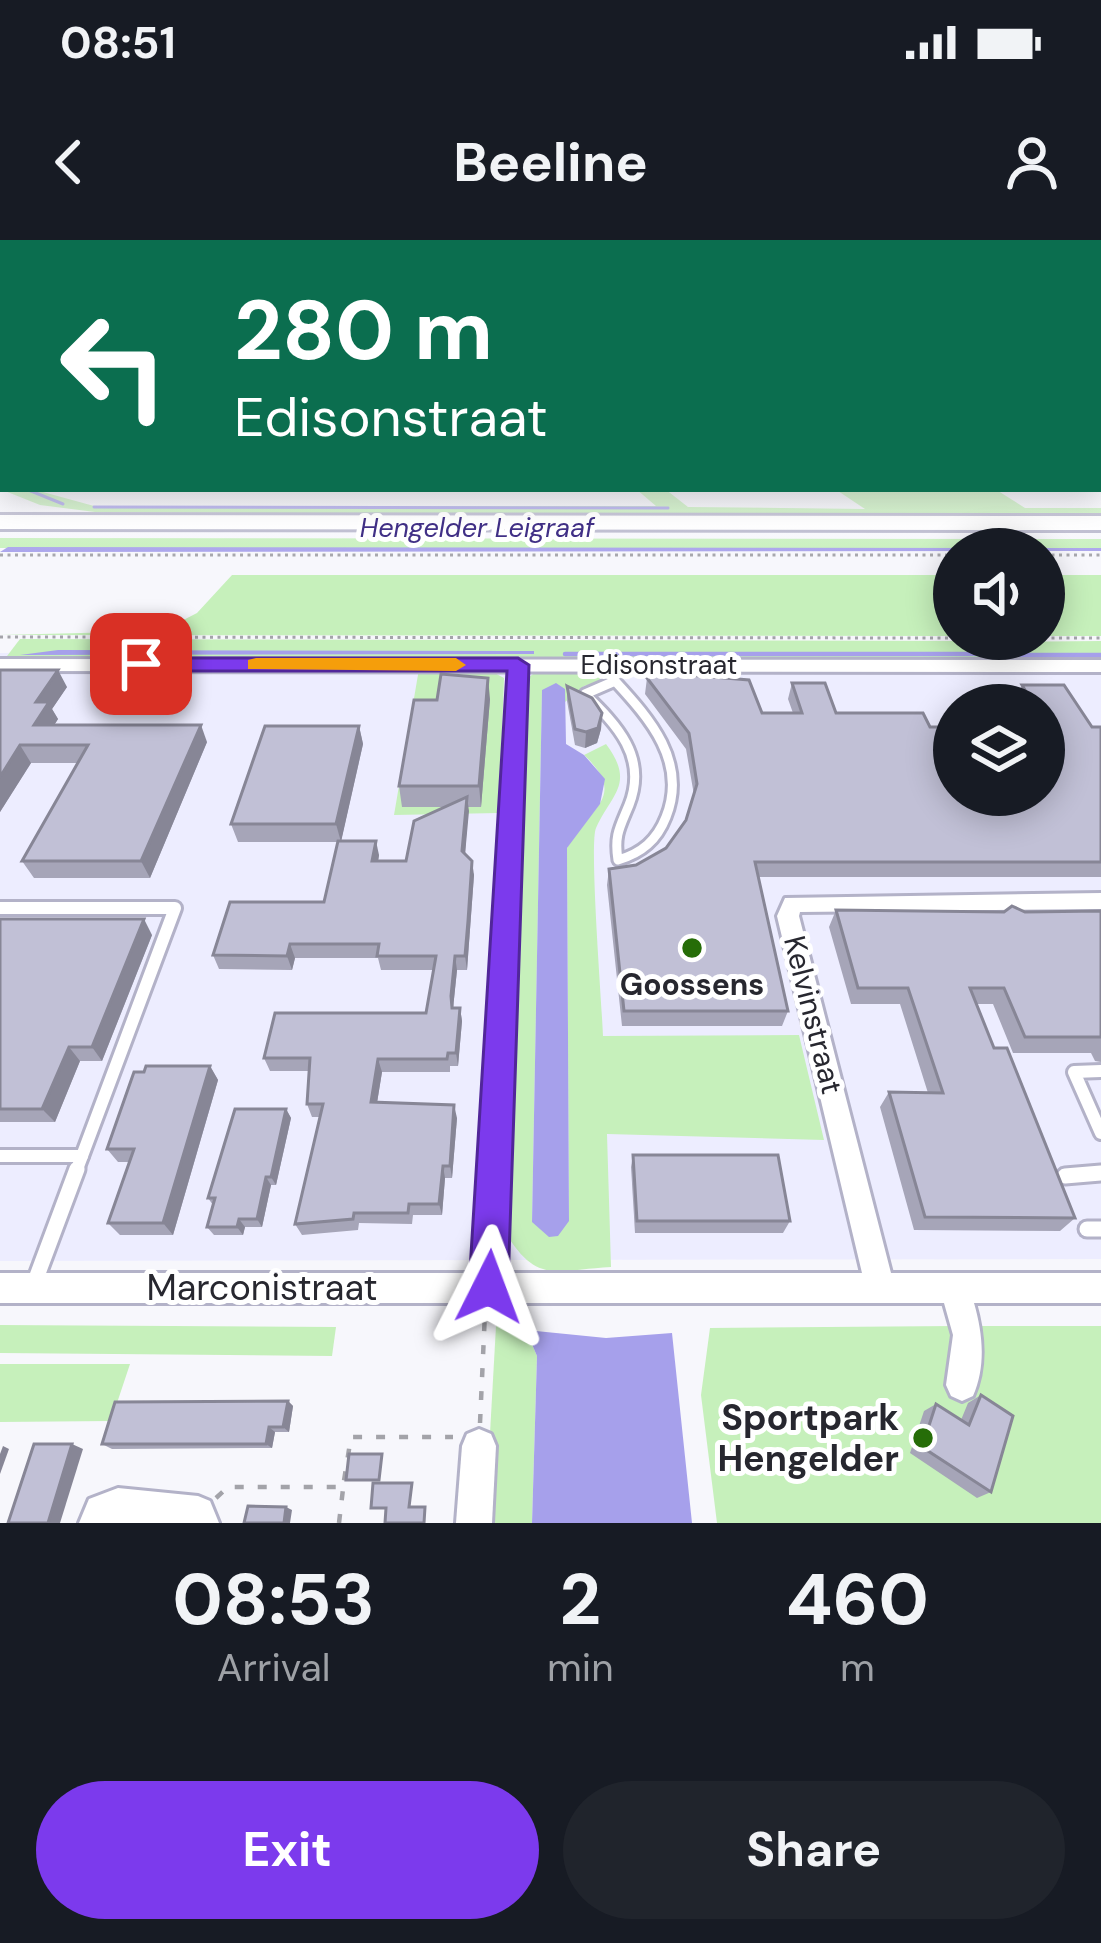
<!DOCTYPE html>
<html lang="en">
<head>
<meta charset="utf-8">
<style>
	body { margin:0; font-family:"DM Sans",sans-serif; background:#20242c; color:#f1f3f6; height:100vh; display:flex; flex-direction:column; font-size:45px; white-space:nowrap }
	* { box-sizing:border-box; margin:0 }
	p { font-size:39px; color:#9ea1a6 }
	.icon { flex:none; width:66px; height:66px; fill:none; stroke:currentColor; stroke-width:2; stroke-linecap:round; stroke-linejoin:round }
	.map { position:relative; height:1283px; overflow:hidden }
	.details { display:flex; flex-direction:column; background:#171b24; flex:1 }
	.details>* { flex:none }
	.top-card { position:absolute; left:0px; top:0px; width:1101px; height:252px; box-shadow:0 6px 30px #0003; background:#0b6e4f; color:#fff; overflow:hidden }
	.buttons { position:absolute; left:933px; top:288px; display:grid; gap:24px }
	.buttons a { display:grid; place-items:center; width:132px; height:132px; border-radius:50%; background:#171b24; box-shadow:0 6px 30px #0003; font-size:60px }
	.pin { position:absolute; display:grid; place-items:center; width:102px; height:102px; color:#fff; margin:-51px; border-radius:24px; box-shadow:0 6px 18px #0006 }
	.me { position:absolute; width:132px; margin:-66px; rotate:3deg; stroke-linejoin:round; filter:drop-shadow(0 0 9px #0008) }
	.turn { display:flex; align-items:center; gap:42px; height:252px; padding:0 36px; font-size:54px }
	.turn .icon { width:156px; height:156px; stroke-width:2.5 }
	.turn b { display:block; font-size:84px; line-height:102px }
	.eta { display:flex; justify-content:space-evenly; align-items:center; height:204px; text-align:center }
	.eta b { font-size:72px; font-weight:700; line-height:84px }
	.primary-button { display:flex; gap:24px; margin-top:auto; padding:24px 36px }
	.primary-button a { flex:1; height:138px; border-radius:72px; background:#7c3aed; color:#fff; font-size:48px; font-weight:700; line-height:138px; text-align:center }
	.primary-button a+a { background:#20242c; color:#f1f3f6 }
	.status { display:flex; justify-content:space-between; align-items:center; height:84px; padding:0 60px; background:#171b24; direction:ltr }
	.status svg { height:33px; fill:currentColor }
	header { display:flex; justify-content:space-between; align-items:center; height:156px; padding:0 36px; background:#171b24; font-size:54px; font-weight:700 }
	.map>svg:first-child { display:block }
</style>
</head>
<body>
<div class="status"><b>08:51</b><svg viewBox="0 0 49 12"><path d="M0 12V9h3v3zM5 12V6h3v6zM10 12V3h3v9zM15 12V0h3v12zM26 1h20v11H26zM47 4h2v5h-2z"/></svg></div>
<header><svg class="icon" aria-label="back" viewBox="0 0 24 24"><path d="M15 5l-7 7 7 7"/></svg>Beeline<svg class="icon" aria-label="person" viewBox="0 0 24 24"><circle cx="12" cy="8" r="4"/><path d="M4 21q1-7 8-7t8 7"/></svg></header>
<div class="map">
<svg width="1101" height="1283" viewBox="0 0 1101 1283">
	<rect width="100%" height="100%" fill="#f7f7fc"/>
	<path fill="#ededff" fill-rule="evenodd" d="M 0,413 L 1101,415 L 1101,1019 L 0,1021 ZM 954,465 L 1044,465 L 1044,555 L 954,555 Z"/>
	<g fill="#c6f0bb">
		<polygon points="0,233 3,249 32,249 94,266 656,266 636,249 665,249 688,267 865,269 835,249 995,249 1025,268 1101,268 1101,278 95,272 40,265 0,249"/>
		<polygon points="0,298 1101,299 1101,308 0,308"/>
		<polygon points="232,335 954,335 954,396 0,395 162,391 197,373"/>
		<rect x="1044" y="335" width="57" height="61"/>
		<polygon points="20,399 978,401 991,420 4,420"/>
		<polygon points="1101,401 1101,421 1003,421 987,402"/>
		<polygon points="419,429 487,429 504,438 499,573 394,575"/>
		<path d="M 537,431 L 593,431 L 602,441 L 584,446 L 565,462 L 565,449 L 542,450 L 532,982 L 569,981 L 567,608 C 585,569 631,559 584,515 L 606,504 C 636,544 611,554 596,588 C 589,603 602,767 603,796 L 799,795 L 824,900 L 607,894 L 611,1027 C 555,1030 537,1045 505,992 L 524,441 Z"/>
		<polygon points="0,1085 336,1087 332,1116 0,1113"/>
		<polygon points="496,1086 526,1090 537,1116 532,1283 485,1283"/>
		<polygon points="955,1086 980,1104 980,1086 1101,1086 1101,1283 717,1283 701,1155 710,1088"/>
		<polygon points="0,1124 130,1124 111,1181 0,1182"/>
	</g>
	<g fill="#a6a0eb">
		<polygon points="8,307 1101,308 1101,311 0,312"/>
		<polygon points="58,410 534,411 534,414 20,415"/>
		<polygon points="556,443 565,449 566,504 584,515 605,539 600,564 567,608 569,981 558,996 549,997 532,982 542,450"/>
		<polygon points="526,1090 606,1098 672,1093 692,1283 532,1283 537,1116"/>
	</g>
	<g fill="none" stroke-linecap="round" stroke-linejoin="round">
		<g stroke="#a6a0eb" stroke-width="3">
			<polyline points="26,249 63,264"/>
			<polyline points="94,267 668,268"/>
		</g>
		<g stroke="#a6a0eb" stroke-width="4.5">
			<polyline points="565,414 984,414"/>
			<polyline points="1011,415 1101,415"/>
		</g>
		<defs>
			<g id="service-far3">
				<polyline points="600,425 615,441"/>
				<polyline points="611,443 615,441"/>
			</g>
			<path id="service-far2" d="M 615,441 C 650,479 688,522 666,577 C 657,600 642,613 618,620 C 614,595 620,587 629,565 C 648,517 617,485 585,454 Z"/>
			<g id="service-far1">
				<polyline points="0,668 175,668 76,932"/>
				<polyline points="1101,831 1074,832 1101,893"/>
				<polyline points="0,916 82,916"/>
			</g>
			<g id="service">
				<polyline points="1065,936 1101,933"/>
				<polyline points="1087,989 1101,989"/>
				<polyline points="34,1044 77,929"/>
			</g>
			<g id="minor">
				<path d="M 518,420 L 526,425 L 504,1033 L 862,1033 L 777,676 L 785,658 L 1101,653 L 1101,669 L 800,672 L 799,676 L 891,1033 L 1101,1033 L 1101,1063 L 974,1063 C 983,1094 986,1126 973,1156 L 962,1161 L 951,1156 L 946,1145 L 953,1095 L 944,1063 L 0,1063 L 0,1033 L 475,1033 L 510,425 Z"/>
				<polygon points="479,1189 491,1194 496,1206 492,1283 456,1283 462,1206 467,1194"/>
				<polygon points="118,1248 198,1256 210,1261 219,1283 79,1283 89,1259"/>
			</g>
			<polygon id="tertiary" points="0,419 1101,420 1101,432 0,431"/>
			<polygon id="secondary" points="3,200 3,210 0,211 0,201"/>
			<polygon id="motorway" points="0,275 1101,276 1101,290 0,289"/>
		</defs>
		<use href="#service-far3" stroke="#b3b2c8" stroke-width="12"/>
		<use href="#service-far2" stroke="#b3b2c8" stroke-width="15"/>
		<use href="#service-far1" stroke="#b3b2c8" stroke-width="18"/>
		<use href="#service" stroke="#b3b2c8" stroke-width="21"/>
		<use href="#minor" stroke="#b3b2c8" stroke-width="6"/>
		<use href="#tertiary" stroke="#b3b2c8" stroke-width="6"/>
		<use href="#secondary" stroke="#b3b2c8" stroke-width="6"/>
		<use href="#motorway" stroke="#b3b2c8" stroke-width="6"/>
		<g stroke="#a3a3a9" stroke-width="3" stroke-dasharray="3 4.5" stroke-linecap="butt">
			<polyline points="0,315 954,315"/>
			<polyline points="1044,315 1101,315"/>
			<polyline points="0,397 954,398"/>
			<polyline points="1044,398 1101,398"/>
			<polyline points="982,399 989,409"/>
		</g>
		<g stroke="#a3a3a9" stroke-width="4.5" stroke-dasharray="9 14" stroke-linecap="butt">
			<polyline points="480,1183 485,1072"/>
			<polyline points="216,1258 228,1247 343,1247 351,1197 453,1197"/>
			<polyline points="339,1283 343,1249"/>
		</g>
		<use href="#service-far3" stroke="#fff" stroke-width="8"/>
		<use href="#service-far2" stroke="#fff" stroke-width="9"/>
		<use href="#service-far1" stroke="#fff" stroke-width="12"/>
		<use href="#service" stroke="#fff" stroke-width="15"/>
		<use href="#minor" fill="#fff" fill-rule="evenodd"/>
		<use href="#tertiary" fill="#fff" fill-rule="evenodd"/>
		<use href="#secondary" fill="#fff" fill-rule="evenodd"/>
		<use href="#motorway" fill="#fff" fill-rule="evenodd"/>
	</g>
	<g fill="#a6a5b8">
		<polygon points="0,430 67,447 52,469 58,479 54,485 207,502 150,638 34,638 22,621 78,523 31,523 0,572"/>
		<polygon points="647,438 762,473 793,473 788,459 792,443 836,473 930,487 1044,555 1044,465 1017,465 1015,461 1022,445 1092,487 1101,487 1101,637 759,637 788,771 782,786 622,786 607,645 609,629 636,625 666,608 686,580 694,555 686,509 645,454"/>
		<polygon points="567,446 602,473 601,489 597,503 585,508 575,505 567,461"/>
		<polygon points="490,459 481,567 468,567 465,614 474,635 467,730 457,730 453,768 460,768 462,781 458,826 450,826 450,832 382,832 377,863 457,878 452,938 445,938 442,975 413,975 412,984 359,983 358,990 302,995 295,984 320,877 312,877 307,864 309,831 270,831 264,818 426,773 434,730 381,730 378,718 295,718 292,730 219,729 213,715 324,662 338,602 238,602 231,584 359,486 363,504 341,601 379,615 378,621 406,621 445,567 402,567 399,546"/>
		<polygon points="836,670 1101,671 1101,822 1095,821 1091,813 1013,813 993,764 977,764 994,808 1075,978 1060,991 914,990 880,867 889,852 928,853 900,764 851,764 829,687"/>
		<polygon points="0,679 152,695 102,821 80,821 55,882 0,882"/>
		<polygon points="210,826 218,840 173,995 120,995 108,983 129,922 118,922 107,909"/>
		<polygon points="286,869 291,878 276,945 271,945 262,987 245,987 243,995 214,995 207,987 213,965 208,958"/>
		<polygon points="633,915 790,981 783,993 635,993 631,927"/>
		<polygon points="981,1155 991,1252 977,1258 910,1213 924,1171 936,1164 961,1180 968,1163"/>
		<polygon points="288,1161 293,1166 289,1192 275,1192 272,1208 112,1209 102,1204"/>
	</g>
	<g fill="#878696">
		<polygon points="58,430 67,447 52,469 58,479 43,503 34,485 36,462"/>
		<polygon points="488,438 490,459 481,567 479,546"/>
		<polygon points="602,473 601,489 597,503 585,508 586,492"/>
		<polygon points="201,485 207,502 150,638 141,621"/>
		<polygon points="359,486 363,504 341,602 336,584"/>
		<polygon points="20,505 31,523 0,572 0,537"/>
		<polygon points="467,557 469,571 464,626 462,611"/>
		<polygon points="376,601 379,615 376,635 372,621"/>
		<polygon points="472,621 474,635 467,730 465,716"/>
		<polygon points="144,679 152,695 102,821 92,807"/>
		<polygon points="290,704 295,718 292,730 287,716"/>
		<polygon points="455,716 457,730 453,769 451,756"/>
		<polygon points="460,768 462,781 458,826 456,813"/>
		<polygon points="69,807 80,821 55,882 42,869"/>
		<polygon points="378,819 382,832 375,875 371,862"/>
		<polygon points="210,826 218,840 173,995 163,983"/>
		<polygon points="454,865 457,878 452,938 450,926"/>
		<polygon points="286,869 291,878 276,945 271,937"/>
		<polygon points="443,926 445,938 442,975 439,964"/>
		<polygon points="266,937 271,945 262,987 257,979"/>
		<polygon points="239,979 245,987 243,995 237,987"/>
		<polygon points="288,1161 293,1166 289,1192 283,1187"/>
		<polygon points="269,1187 275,1192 272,1208 266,1204"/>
		<polygon points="72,1204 83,1209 60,1283 48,1283"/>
		<polygon points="3,1206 9,1209 0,1234 0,1214"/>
		<polygon points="286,1267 292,1270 290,1283 284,1283"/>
	</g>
	<g fill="#c1c0d6" stroke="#878696" stroke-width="3">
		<polygon points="0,430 58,430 36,462 49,462 34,485 201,485 141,621 22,621 88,505 20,505 0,537"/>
		<polygon points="664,433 749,440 762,473 802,473 792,443 825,443 836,473 923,473 930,487 954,487 954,555 1044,555 1044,487 1048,487 1044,481 1044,465 1034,465 1022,445 1064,445 1092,487 1101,487 1101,622 755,622 788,771 624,771 609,629 636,625 666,608 686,580 697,544 689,493 647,438"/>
		<polygon points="441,434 488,438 479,546 399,546 414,460 437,460"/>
		<polygon points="567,446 592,458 602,473 598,488 586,492 575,489"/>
		<polygon points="265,486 359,486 336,584 231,584"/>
		<polygon points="467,557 462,611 472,621 468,681 465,716 455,716 451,756 452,768 460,768 456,813 448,813 447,819 378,819 371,862 454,865 450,926 443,926 439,964 409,964 408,973 354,973 353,979 295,984 323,864 307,864 310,818 264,818 275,773 426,773 436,716 377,716 379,704 290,704 287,716 213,715 230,662 324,662 338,601 376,601 372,621 406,621 414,581"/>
		<polygon points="1012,666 1025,672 1101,671 1101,797 1025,797 1004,748 970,748 994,808 1007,808 1075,978 925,977 889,852 943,853 908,748 858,748 836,670 1004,672"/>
		<polygon points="0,679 144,679 92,807 69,807 42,869 0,869"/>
		<polygon points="146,826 210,826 163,983 108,983 134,909 107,909 134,832 144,832"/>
		<polygon points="235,869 286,869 271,937 266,937 257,979 239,979 237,987 207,987 215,958 208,958"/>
		<polygon points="633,915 778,915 790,981 637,981"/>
		<polygon points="981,1155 1013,1176 991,1252 922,1207 936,1164 969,1185"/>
		<polygon points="288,1161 283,1187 269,1187 266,1204 102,1204 115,1162"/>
		<polygon points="34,1204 72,1204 48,1283 8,1283"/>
		<polygon points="349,1214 382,1214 379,1240 346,1240"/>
		<polygon points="373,1243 412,1243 409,1267 425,1267 424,1283 385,1283 386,1268 371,1268"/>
		<polygon points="248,1266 286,1267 284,1283 244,1283"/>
	</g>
	<linearGradient id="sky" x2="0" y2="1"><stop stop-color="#8dace9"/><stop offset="0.45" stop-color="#fbfbfe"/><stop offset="1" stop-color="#fbfbfe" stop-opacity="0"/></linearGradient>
	<rect width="1101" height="325" fill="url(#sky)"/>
	<polygon fill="#7c3aed" stroke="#51269a" stroke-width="3" points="518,418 529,425 508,1047 502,1061 489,1066 475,1061 469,1047 507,431 141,431 131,424 141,418"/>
	<polygon fill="#f59e0b" points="256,418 456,418 466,425 456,431 248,429 248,420"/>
	<g fill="#266d08" stroke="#fff" stroke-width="4.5">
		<circle cx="692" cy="708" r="12"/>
		<circle cx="923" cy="1198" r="12"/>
	</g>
	<g text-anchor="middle" stroke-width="10" stroke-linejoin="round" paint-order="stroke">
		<g font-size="27" font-style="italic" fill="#413086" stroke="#fff">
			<text x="477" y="297">Hengelder Leigraaf</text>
		</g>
		<g font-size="27" fill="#27272f" stroke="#fff">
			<text x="659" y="434">Edisonstraat</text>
		</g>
		<g font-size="30" font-weight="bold" fill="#27272f" stroke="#fff">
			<text x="692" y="755">Goossens</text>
		</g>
		<g font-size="30" fill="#27272f" stroke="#fff">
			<text transform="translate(813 775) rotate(76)" y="10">Kelvinstraat</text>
		</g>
		<g font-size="36" fill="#27272f" stroke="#fff">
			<text x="262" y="1060">Marconistraat</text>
		</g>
		<g font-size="36" font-weight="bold" fill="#27272f" stroke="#fff" text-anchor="end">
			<text x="899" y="1190">Sportpark<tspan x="899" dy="41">Hengelder</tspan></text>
		</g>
	</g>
</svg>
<div class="buttons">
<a><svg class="icon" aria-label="sound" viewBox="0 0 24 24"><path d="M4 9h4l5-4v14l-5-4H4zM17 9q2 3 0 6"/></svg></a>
<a><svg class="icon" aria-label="layers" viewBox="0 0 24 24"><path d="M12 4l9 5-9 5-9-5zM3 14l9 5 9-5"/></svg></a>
</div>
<div class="pin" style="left:141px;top:424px;background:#d93025"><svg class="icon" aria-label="arrive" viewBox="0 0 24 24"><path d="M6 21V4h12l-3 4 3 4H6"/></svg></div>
<svg class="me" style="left:489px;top:1047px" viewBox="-20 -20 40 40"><path d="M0-17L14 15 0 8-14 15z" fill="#7c3aed" stroke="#fff" stroke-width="4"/></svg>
<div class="top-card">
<div class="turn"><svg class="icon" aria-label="left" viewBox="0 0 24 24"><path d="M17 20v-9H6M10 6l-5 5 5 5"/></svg><div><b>280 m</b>Edisonstraat</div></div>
</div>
</div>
<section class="details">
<div class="eta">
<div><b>08:53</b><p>Arrival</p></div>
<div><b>2</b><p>min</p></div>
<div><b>460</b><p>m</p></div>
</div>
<div class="primary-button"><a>Exit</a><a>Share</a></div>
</section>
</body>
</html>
